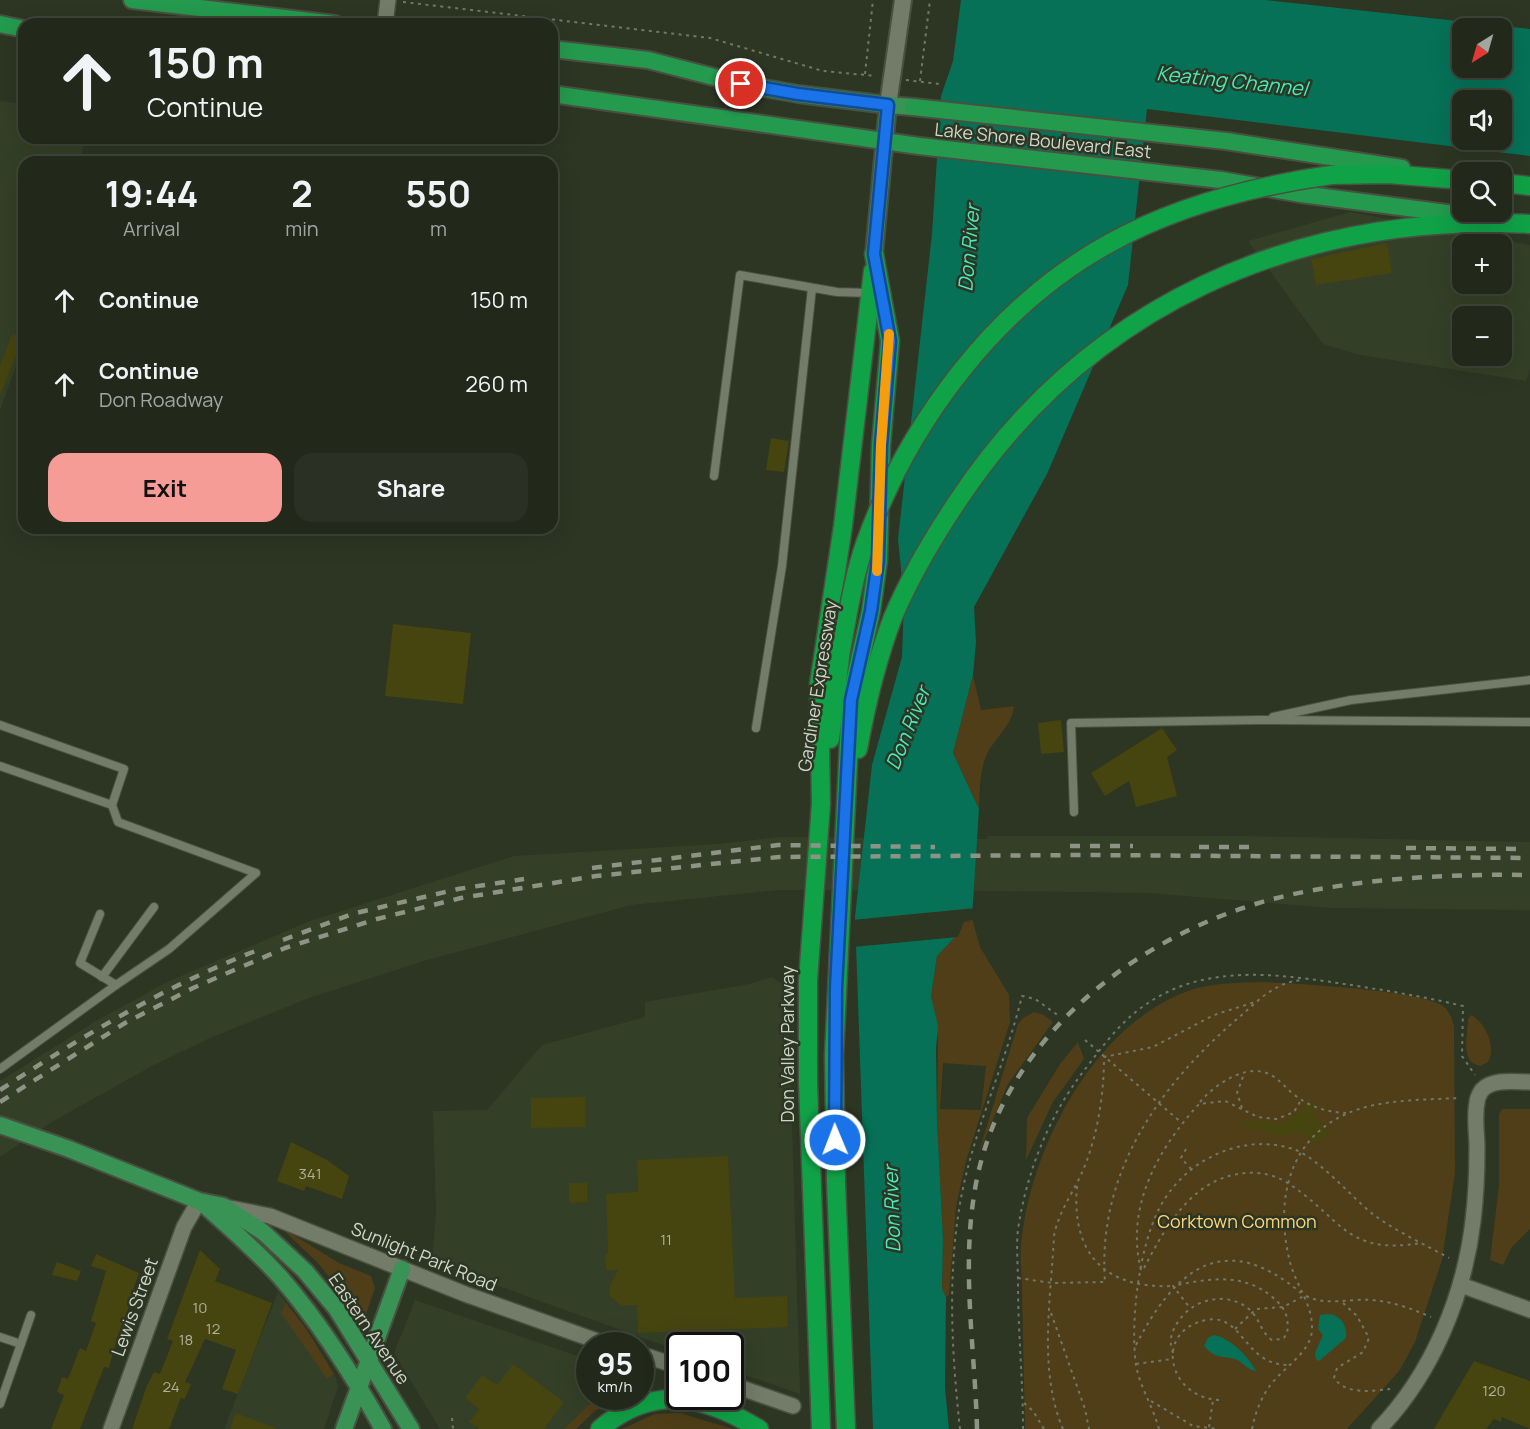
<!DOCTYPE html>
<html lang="en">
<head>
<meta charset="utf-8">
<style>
	body { margin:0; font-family:Manrope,sans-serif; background:#2a3023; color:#f1f3f6; height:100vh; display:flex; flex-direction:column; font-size:22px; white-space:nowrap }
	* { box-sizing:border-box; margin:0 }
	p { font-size:20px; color:#a2a6a2 }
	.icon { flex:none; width:33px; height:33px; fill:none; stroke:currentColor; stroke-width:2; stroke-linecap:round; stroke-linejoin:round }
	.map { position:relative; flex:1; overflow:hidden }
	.sheet { position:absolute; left:18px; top:156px; width:540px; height:378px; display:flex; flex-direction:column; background:#22281a; border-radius:18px; box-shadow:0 6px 24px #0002,0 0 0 2px #3f4439 }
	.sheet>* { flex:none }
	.top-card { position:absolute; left:18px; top:18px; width:540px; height:126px; border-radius:18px; box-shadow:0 6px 24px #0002,0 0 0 2px #3f4439; background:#22281a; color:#f1f3f6; overflow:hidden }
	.needle { width:39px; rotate:217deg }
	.buttons { position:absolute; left:1452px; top:18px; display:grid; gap:12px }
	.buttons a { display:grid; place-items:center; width:60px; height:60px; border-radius:12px; background:#22281a; box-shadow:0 6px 24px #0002,0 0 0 2px #3f4439; font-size:30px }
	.speed { position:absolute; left:576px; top:1332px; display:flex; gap:12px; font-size:30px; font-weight:700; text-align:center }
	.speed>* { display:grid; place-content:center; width:78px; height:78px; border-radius:50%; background:#22281a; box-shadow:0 6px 24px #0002,0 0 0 2px #3f4439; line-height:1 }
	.speed small { font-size:15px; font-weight:400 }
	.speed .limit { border:3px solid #111; border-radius:9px; background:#fff; color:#111 }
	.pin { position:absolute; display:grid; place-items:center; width:51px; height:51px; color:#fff; margin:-26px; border:3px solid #fff; border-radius:50%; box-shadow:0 2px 6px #0007 }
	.me { position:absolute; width:66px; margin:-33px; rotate:359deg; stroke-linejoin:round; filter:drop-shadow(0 0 4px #0008) }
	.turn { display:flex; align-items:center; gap:21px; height:126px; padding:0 30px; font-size:27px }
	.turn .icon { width:78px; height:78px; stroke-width:2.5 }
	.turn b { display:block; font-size:42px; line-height:51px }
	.eta { display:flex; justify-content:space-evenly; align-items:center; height:102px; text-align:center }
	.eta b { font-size:36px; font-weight:700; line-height:42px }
	.primary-button { display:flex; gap:12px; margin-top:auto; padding:12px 30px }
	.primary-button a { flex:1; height:69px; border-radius:18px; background:#f59c96; color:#111; font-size:24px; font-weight:700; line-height:69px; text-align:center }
	.primary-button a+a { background:#2a3023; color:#f1f3f6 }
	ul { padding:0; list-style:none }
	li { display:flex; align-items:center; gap:18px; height:84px; padding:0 30px }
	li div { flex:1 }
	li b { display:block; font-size:22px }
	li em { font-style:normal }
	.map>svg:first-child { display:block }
</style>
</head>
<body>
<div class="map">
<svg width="1530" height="1429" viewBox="0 0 1530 1429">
	<rect width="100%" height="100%" fill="#2d3523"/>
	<g fill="#343f27" fill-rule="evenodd">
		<polygon points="0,101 24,104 24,138 84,138 81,162 24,162 24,344 0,410"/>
		<path d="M 1350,212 L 1530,245 L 1530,369 L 1526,381 L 1360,355 L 1323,344 L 1248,241 ZM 1462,244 L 1502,244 L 1502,284 L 1462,284 ZM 1462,316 L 1502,316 L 1502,356 L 1462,356 Z"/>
		<polygon points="987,836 1247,836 1530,842 1530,910 1329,908 1148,893 988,891 778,890 631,905 424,961 309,998 210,1038 152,1066 52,1122 0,1157 0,1081 96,1021 169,981 310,921 514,856 718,844 779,837 987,839"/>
		<polygon points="772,977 788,988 800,1394 731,1370 730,1346 680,1346 679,1351 432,1262 436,1212 433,1111 487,1110 542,1045 645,1017 645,1002 749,984"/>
		<polygon points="278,1292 307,1330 336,1378 338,1387 324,1429 224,1429"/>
		<polygon points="415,1300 589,1360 590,1396 598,1397 564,1429 440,1429 394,1353"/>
	</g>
	<g fill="#4f3e18" fill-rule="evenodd">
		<path d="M 973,675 L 981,710 L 1014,706 C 1013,724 995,738 987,754 C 979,771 980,791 979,809 L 953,753 Z"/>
		<path d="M 972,918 L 980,947 L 1009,995 L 1010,1022 L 966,1161 L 956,1207 L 949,1295 L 946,1297 L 942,1289 L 943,1239 L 937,1121 L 938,1041 L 931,996 L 937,956 L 954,938 L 961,920 ZM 943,1063 L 986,1066 L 981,1110 L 940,1109 Z"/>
		<path d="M 1265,982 C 1297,984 1421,990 1443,1006 C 1449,1011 1452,1018 1454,1026 L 1455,1173 L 1442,1260 L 1415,1342 L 1400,1370 L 1347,1429 L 1025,1429 C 1024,1383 1023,1338 1022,1292 C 1022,1274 1019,1255 1022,1237 C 1033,1144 1095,1025 1188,991 C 1212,982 1240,983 1265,982 Z"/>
		<polygon points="1034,1012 1044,1015 1053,1022 1008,1084 978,1155 1018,1024 1023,1018"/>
		<path d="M 1471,1015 C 1485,1022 1497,1047 1488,1062 L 1480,1066 C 1459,1062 1468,1035 1468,1019 Z"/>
		<polygon points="1078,1042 1084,1059 1053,1102 1026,1160 1027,1118 1060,1064"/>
		<polygon points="1502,1109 1530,1109 1530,1229 1512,1247 1503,1265 1490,1260 1499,1186 1499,1114"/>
		<polygon points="279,1226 339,1263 371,1276 375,1288 365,1317 363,1319 318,1263"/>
		<polygon points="286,1303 307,1330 334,1374 327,1379 281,1313"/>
		<polygon points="598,1396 619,1397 595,1411 576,1429 564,1429"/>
		<polygon points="680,1413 733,1429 622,1429 655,1414"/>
	</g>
	<g fill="#067157" fill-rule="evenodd">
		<path d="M 961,0 L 1265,0 L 1530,29 L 1530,156 L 1147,109 L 1128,285 L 1047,474 L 974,607 L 976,642 L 973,675 L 953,753 L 979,809 L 972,918 L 961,920 L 954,938 L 937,956 L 931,996 L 938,1026 L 936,1049 L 937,1121 L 943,1239 L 942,1289 L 946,1297 L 945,1388 L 949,1429 L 873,1429 L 855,917 L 872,765 L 902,657 L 904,599 L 898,539 L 932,234 L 941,96 L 953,61 ZM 1462,28 L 1502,28 L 1502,68 L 1462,68 ZM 1462,100 L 1502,100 L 1502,140 L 1462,140 Z"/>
		<path d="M 1331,1314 C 1343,1318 1347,1326 1346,1338 L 1319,1361 L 1316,1359 L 1315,1353 L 1323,1335 L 1318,1329 L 1320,1315 Z"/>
		<path d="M 1214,1335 C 1230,1338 1249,1357 1256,1371 C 1247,1370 1243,1362 1235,1359 C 1220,1355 1217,1360 1204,1346 L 1208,1338 Z"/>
	</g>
	<polygon fill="#2d3523" points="976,908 975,919 964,922 958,937 853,947 852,920"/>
	<g fill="#46440f">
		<polygon points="1387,243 1392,273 1316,285 1311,259"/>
		<polygon points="12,334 23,338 0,396 0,366"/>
		<polygon points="771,438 789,441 784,472 766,470"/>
		<polygon points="393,624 471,633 463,704 385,696"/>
		<polygon points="1061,720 1064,752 1041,754 1038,723"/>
		<polygon points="1162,728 1177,750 1167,757 1177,796 1136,807 1129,781 1105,796 1091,773"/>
		<polygon points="585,1097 586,1127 531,1128 531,1098"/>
		<polygon points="1307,1102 1318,1105 1313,1115 1321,1120 1319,1122 1328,1133 1316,1144 1300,1132 1283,1137 1241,1125 1242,1121 1282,1123 1301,1111"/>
		<polygon points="291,1142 327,1160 349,1176 342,1199 306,1186 304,1191 277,1181"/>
		<polygon points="728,1156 735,1298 787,1296 788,1327 638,1333 637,1305 622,1306 610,1296 610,1286 618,1270 606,1270 605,1254 608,1253 606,1194 638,1192 637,1160"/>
		<polygon points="569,1183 587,1183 587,1202 569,1203"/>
		<polygon points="200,1250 220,1269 215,1281 272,1303 259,1339 238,1394 222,1389 236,1350 205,1339 185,1382 191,1384 185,1399 181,1398 169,1429 132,1429 147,1385 154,1372 160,1374 173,1341 167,1339"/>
		<polygon points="96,1254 139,1273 132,1293 134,1294 118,1335 109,1368 104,1367 80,1429 51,1429 64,1395 57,1392 62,1377 68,1379 80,1348 86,1351 96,1323 91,1321 106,1271 91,1266"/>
		<polygon points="57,1262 81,1271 77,1281 52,1275"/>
		<polygon points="1474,1361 1530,1381 1530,1429 1502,1417 1501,1422 1494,1419 1486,1429 1434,1429"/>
		<polygon points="513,1364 564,1402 544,1429 479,1429 469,1422 479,1409 465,1398 482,1375 497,1385"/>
		<polygon points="236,1413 276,1428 275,1429 230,1429"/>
	</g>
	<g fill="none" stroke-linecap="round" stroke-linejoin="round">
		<defs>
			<g id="service">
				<polyline points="714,476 740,275 837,292 870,293"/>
				<polyline points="1273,717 1351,700 1530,680"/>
				<polyline points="0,725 124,769 112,805 0,766"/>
				<polyline points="756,728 782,566 812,288"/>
				<polyline points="1074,812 1071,723 1258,720 1530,722"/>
				<polyline points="100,914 80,963 116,985 169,949 256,873 118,822 112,805"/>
				<polyline points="102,977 154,907"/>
				<polyline points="0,1069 116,985"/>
				<polyline points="0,1337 21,1344"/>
				<polyline points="0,1404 31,1315"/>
			</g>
			<g id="minor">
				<polyline points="385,24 388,0"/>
				<polyline points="225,1207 270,1216 465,1294 611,1346"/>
				<polyline points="1461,1285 1530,1310"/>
				<polyline points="640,1354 680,1367"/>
				<polyline points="730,1384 793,1406"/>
				<polyline points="111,1429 184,1227 199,1201"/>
				<path d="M 1379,1429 C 1432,1374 1464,1297 1473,1221 C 1476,1197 1477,1172 1477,1148 C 1477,1134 1474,1117 1477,1103 C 1477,1099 1480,1093 1482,1090 C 1493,1078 1516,1082 1530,1082"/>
			</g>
			<polyline id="tertiary" points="888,105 903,0"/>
			<g id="primary">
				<polyline points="874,254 888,105 913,107"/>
				<polyline points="0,1125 69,1149 199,1201 223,1206 263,1232 305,1271 336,1308 411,1429"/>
				<path d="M 201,1202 C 228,1226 256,1250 281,1278 C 320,1323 354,1377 383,1429"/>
				<polyline points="344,1429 402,1269"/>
			</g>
			<g id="trunk">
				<polyline points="132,0 335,24"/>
				<polyline points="0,24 24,29"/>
				<polyline points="552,49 648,60 741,84 798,94 888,105"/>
				<polyline points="552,94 919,146 1221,180 1301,194 1485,218"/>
				<polyline points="913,107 1226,141 1402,168"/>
			</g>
			<g id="motorway">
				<polyline points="1331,175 1388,174 1462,180"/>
				<polyline points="1502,183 1530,186"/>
				<polyline points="830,739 841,650"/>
				<path d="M 858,749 C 866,705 877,659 893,617 C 910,577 933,538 957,502 C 1088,304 1295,213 1530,224"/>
				<path d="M 600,1429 C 653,1383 705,1396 759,1429"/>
				<polyline points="821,1429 808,1083 808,980 821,804 819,684 843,526 873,271"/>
				<polyline points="846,1429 836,1182 834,1055 851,700 871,611 878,560 881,445 890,341 874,254"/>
			</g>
		</defs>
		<use href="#service" stroke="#495041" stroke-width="10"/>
		<use href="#minor" stroke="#495041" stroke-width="18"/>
		<use href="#tertiary" stroke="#495041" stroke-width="20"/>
		<use href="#primary" stroke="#495041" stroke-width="20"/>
		<use href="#trunk" stroke="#495041" stroke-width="20"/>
		<use href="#motorway" stroke="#495041" stroke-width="21"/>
		<g stroke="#717869" stroke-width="2" stroke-dasharray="3 4.5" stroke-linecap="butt">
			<polyline points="403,2 710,38 823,71 876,76"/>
			<polyline points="865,74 873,0"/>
			<polyline points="906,80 939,84"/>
			<polyline points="920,81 930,0"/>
			<polyline points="1085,1040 1182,1123"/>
			<path d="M 1200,1102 C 1214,1085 1246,1063 1269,1074 C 1278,1078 1284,1086 1291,1092 C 1307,1106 1325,1112 1346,1113"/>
			<polyline points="1242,1108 1237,1093 1244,1074"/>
			<polyline points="1186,1149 1181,1158 1192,1170"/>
			<path d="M 1077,1186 C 1071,1255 1106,1289 1173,1286"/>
			<path d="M 1144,1268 C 1166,1226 1193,1177 1246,1173 C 1260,1172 1275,1175 1286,1182 C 1341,1216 1344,1256 1421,1243"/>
			<path d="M 1141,1270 C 1125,1207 1158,1149 1199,1104 L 1225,1101 L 1258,1117 L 1277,1119 L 1294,1112 L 1301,1100"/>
			<path d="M 1018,1278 L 1052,1283 L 1105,1282 C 1097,1174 1158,1087 1237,1019 C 1257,1002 1273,983 1301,980"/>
			<path d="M 1306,1296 C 1323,1304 1338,1301 1357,1300 C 1382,1298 1408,1307 1431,1317"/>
			<path d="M 1343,1303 L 1357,1316 L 1369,1338 L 1363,1352 L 1337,1368 L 1334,1378 C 1346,1395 1372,1391 1390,1389"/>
			<polyline points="1051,1313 1085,1409 1089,1429"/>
			<polyline points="1235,1329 1256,1309 1283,1307 1304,1296"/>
			<path d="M 1136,1345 C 1175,1269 1224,1228 1301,1293"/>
			<path d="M 1173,1353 C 1168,1340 1172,1330 1180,1319 C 1197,1296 1233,1291 1253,1313 C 1260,1322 1262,1333 1272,1340 L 1283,1339 C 1289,1332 1288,1326 1287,1318 C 1284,1307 1279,1303 1271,1296 C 1242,1272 1206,1279 1173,1286 L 1190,1308"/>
			<polyline points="1136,1364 1172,1359"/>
			<path d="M 1219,1400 C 1166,1397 1154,1329 1207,1320 C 1243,1313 1244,1365 1288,1365"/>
			<polyline points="1151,1401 1193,1426 1219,1429"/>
			<polyline points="1024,1403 1033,1411 1044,1429"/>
			<polyline points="452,1418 453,1429"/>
			<polyline points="1209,1427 1213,1400"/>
			<path d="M 960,1429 C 951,1347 946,1256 966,1175 C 981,1114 1007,1057 1022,996 L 1035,999 L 1059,1016"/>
			<path d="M 1023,1429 C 1023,1381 1018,1332 1018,1284 C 1018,1266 1016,1247 1018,1229 C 1027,1171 1049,1115 1086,1068 C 1105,1043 1122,1020 1148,1003 C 1209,962 1284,975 1351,985 C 1389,991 1426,997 1463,1006 L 1462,1056 L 1475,1075"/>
			<path d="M 1063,1429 C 1038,1371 1051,1298 1054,1236 C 1058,1212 1075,1190 1084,1168 C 1098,1133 1104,1094 1104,1057 L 1153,1047 L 1214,1015 L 1258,1001"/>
			<path d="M 1159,1429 C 1153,1407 1140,1387 1136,1365 C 1130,1322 1139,1248 1159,1209 C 1183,1161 1241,1132 1293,1149 C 1318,1157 1352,1198 1374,1215 C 1397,1232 1424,1244 1449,1258"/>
			<path d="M 1252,1429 C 1255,1414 1260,1400 1269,1387 C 1281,1369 1311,1353 1312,1330 C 1313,1304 1296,1286 1290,1262 C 1275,1204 1287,1140 1346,1114 C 1379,1099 1422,1100 1459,1098"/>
		</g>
		<use href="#service" stroke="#737c68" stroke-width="8"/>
		<use href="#minor" stroke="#737c68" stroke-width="15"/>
		<use href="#tertiary" stroke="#737c68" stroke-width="16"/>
		<use href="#primary" stroke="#389354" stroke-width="16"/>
		<use href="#trunk" stroke="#249a4e" stroke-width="16"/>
		<use href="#motorway" stroke="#10a247" stroke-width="18"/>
		<g stroke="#8d9486" stroke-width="4.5" stroke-dasharray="10 10" stroke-linecap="butt">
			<polyline points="1070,846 1133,846"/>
			<polyline points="1199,847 1250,847"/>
			<polyline points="1406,848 1526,849"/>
			<polyline points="592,868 778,845 935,847"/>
			<polyline points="283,940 352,914 458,889 524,879"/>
			<path d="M 0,1090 C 83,1036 165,986 258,950"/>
			<polyline points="0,1102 125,1023 193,988 285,948 377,919 461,898 596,876 779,857 1086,855 1530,858"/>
			<path d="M 977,1429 C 975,1348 961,1270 975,1189 C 1002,1029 1157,918 1309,891 C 1383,877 1456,874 1530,875"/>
		</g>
		<defs>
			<path id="motorway-bridge" d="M 841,650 C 848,615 853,578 865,544 C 909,422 995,306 1110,243 C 1178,205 1254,186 1331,175"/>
		</defs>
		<use href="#motorway-bridge" stroke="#495041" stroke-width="21" stroke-linecap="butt"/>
		<use href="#motorway-bridge" stroke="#10a247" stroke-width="18"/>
	</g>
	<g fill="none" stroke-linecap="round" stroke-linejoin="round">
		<defs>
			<polyline id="route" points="741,84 798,94 888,105 874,254 890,341 881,445 878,560 871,611 851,700 836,988 835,1140"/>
		</defs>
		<use href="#route" stroke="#114b97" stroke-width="15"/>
		<use href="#route" stroke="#1a73e8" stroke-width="10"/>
		<polyline stroke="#f59e0b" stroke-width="10" points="877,571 881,445 889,334"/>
	</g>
	<g text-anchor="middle" stroke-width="5" stroke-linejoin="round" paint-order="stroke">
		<g font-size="15" fill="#aeb29c">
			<text x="310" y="1179">341</text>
			<text x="666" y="1245">11</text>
			<text x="200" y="1313">10</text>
			<text x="213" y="1334">12</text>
			<text x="186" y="1345">18</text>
			<text x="171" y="1392">24</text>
			<text x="1494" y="1396">120</text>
		</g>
		<g font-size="18" fill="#d0d6cb" stroke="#2d3523">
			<text transform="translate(1043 141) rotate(6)" y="6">Lake Shore Boulevard East</text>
			<text transform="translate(818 686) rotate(-81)" y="6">Gardiner Expressway</text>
			<text transform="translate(788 1044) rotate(-90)" y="6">Don Valley Parkway</text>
			<text transform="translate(424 1257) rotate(22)" y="6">Sunlight Park Road</text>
			<text transform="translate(135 1307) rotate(-70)" y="6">Lewis Street</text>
			<text transform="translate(369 1329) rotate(56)" y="6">Eastern Avenue</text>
		</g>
		<g font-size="18" fill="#fed67b" stroke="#2d3523">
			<text x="1237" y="1228">Corktown Common</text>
		</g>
		<g font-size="20" font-style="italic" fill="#47ebbd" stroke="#2d3523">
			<text transform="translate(1232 81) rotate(6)" y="7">Keating Channel</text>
			<text transform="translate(969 248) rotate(-85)" y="7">Don River</text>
			<text transform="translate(908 728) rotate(-68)" y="7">Don River</text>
			<text transform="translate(892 1209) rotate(-92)" y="7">Don River</text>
		</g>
	</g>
</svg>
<div class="buttons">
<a><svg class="needle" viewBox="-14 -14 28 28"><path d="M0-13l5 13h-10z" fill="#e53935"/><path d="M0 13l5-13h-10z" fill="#a2a6a2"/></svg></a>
<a><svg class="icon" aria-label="sound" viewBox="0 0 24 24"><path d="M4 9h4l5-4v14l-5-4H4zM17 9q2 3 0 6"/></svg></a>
<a><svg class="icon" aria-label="search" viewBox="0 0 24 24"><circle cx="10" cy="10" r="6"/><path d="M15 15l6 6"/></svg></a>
<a>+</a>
<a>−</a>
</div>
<div class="speed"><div>95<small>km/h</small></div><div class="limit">100</div></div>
<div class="pin" style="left:741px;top:84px;background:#d93025"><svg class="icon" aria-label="arrive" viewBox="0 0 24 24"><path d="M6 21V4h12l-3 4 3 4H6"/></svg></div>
<svg class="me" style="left:835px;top:1140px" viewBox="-20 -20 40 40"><circle r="17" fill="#1a73e8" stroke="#fff" stroke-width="3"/><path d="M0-11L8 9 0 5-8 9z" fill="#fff"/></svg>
<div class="top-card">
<div class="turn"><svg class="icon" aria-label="ahead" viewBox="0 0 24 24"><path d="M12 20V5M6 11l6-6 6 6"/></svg><div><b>150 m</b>Continue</div></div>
</div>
<section class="sheet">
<div class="eta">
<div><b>19:44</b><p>Arrival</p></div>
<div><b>2</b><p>min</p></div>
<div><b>550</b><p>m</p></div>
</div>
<ul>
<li><svg class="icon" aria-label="ahead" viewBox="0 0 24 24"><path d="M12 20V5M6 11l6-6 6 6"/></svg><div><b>Continue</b></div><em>150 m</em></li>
<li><svg class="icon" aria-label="ahead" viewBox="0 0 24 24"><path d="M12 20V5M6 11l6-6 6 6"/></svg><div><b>Continue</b><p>Don Roadway</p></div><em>260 m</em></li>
</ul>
<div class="primary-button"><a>Exit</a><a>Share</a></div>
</section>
</div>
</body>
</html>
